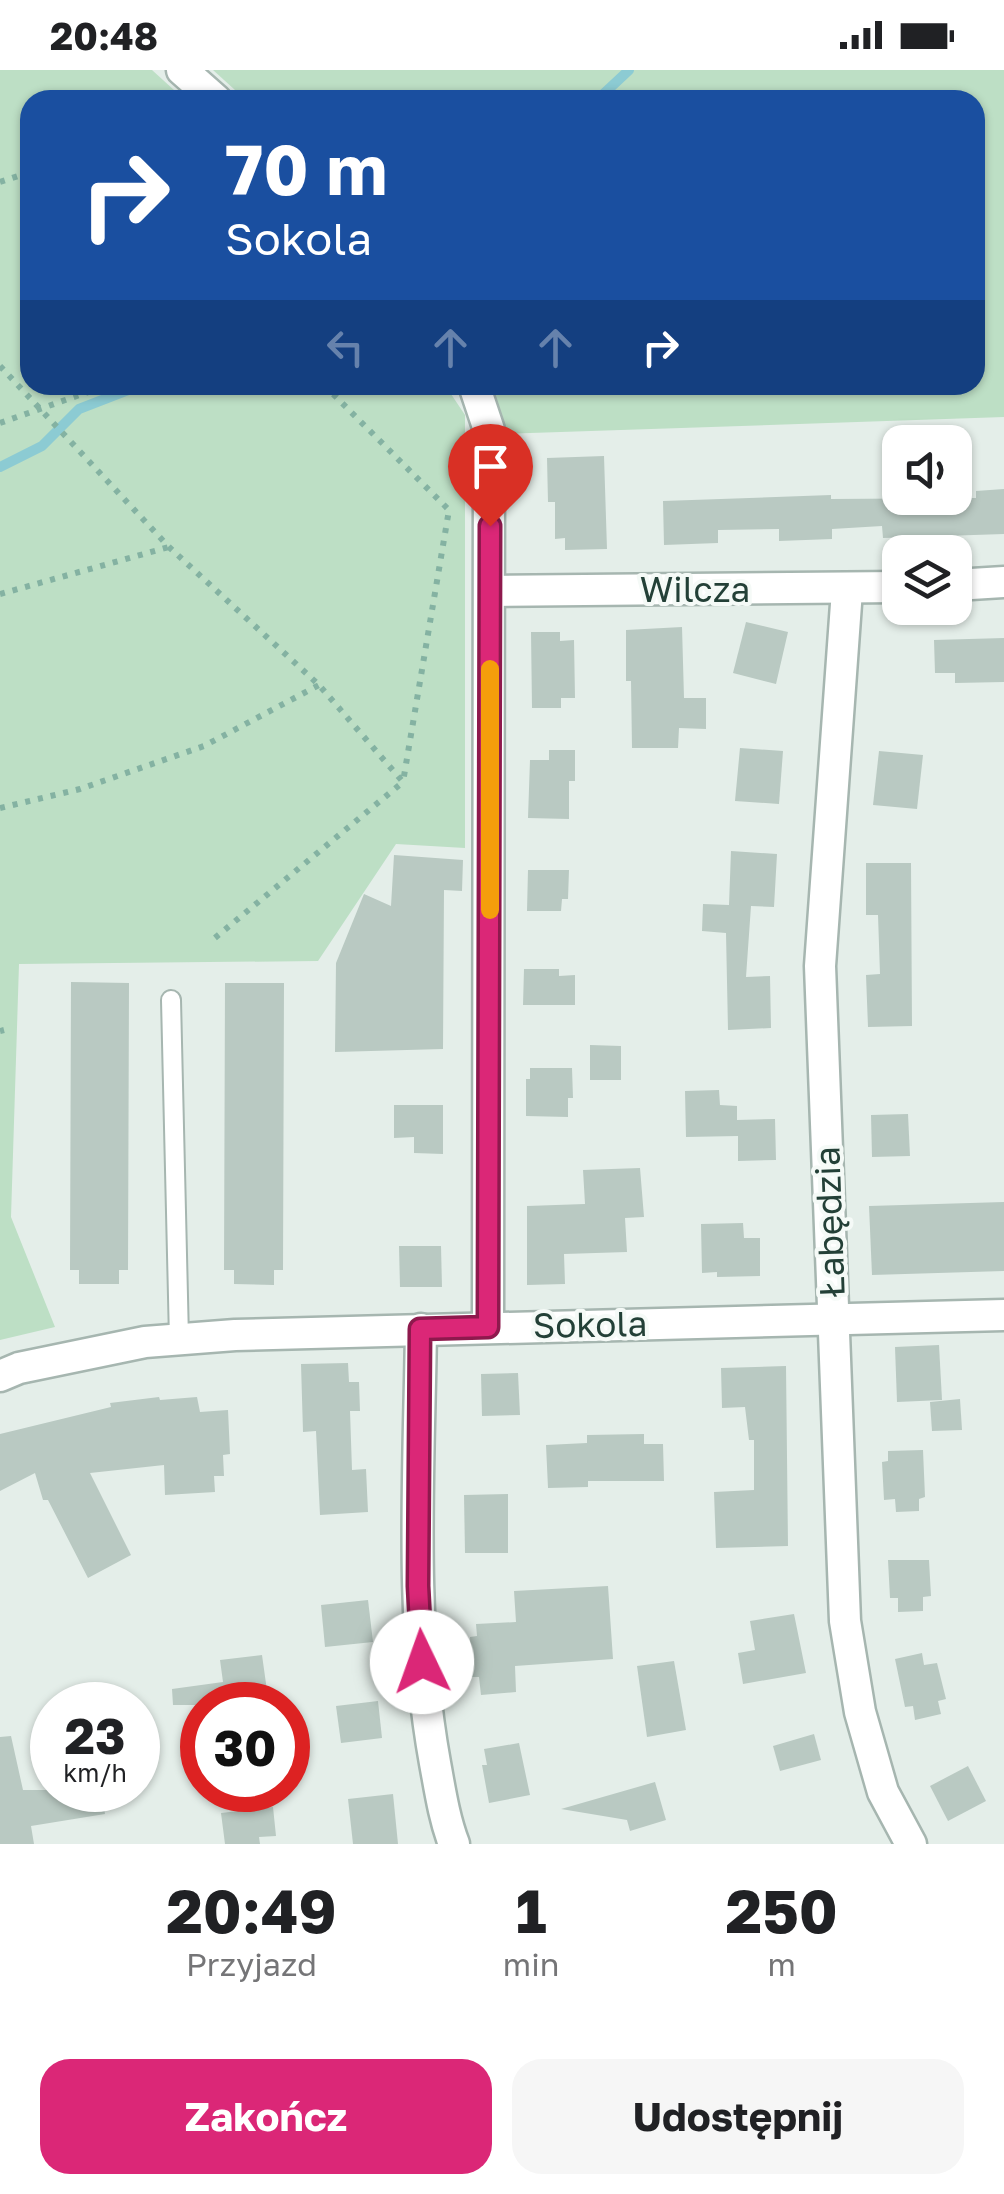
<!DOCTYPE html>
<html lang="pl">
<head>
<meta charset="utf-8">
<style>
	body { margin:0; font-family:"Golos Text",sans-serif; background:#f6f6f6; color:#202124; height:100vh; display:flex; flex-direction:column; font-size:38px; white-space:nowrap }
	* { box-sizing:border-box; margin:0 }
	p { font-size:32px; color:#757577 }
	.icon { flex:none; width:55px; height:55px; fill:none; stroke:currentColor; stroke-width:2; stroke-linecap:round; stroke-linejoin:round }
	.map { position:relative; height:1774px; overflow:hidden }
	.sheet { display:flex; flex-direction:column; background:#fff; flex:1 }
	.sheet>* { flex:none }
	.hud { position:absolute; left:20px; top:20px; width:965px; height:305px; border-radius:30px; box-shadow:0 2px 8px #0004; background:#1a4fa0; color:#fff; overflow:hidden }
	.buttons { position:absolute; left:882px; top:355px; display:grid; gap:20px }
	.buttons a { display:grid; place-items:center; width:90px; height:90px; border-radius:20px; background:#fff; box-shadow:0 2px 8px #0004; font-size:50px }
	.speed { position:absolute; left:30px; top:1612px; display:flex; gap:20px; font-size:50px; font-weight:700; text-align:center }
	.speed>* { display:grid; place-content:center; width:130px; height:130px; border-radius:50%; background:#fff; box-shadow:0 2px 8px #0004; line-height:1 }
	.speed small { font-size:25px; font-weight:400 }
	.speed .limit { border:15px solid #d22; background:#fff; color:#111 }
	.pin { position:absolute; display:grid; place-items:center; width:85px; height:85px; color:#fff; margin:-102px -42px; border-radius:50% 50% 50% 0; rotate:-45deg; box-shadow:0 0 10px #0007 }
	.pin .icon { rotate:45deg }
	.me { position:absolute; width:110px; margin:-55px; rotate:357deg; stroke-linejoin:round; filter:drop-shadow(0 0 8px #0008) }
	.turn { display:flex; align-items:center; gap:35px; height:210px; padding:0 40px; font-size:45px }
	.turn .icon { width:130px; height:130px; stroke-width:2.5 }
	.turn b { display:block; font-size:70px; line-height:85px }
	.lanes { display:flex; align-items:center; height:95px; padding:0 40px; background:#0003; justify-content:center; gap:50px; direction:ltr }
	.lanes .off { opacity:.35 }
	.eta { display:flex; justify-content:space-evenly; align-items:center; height:170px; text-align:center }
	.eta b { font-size:60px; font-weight:700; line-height:70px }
	.button { display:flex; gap:20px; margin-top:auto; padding:20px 40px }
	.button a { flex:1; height:115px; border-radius:30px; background:#db2777; color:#fff; font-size:40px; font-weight:700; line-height:115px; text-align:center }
	.button a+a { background:#f6f6f6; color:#202124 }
	.status { display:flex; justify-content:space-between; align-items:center; height:70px; padding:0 50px; background:#fff; direction:ltr }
	.status svg { height:28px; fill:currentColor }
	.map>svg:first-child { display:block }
</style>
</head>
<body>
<div class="status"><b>20:48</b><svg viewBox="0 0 49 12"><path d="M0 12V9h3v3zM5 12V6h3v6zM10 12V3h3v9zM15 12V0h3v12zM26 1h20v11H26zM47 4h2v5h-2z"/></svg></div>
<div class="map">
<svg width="1004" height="1774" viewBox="0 0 1004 1774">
	<rect width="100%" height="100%" fill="#e4eee9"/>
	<g fill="#bddfc5">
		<polygon points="0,0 152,0 185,30 30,30 30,315 445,315 465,345 465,778 396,774 318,891 19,894 11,1147 55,1257 0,1270"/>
		<polygon points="213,0 1004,0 1004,347 504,364 489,315 975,315 975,30 246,30"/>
	</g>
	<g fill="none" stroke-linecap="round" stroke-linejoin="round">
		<g stroke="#8ccbd3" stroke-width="10">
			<polyline points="597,30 629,0"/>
			<polyline points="0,397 42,376 79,339 141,315"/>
		</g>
	</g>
	<g fill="#b9c9c2">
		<polygon points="604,386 607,479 565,480 565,468 555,469 555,432 548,432 547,388"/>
		<polygon points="1004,419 1004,464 883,468 882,456 832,459 832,469 779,471 779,459 718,460 718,473 664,475 663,431 831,425 831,429 976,428 976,421"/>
		<polygon points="746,552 788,562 776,614 733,603"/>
		<polygon points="682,557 684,628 706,628 706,659 679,658 678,678 632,678 631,611 626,611 626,560"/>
		<polygon points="531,562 560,562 560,571 574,570 575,628 561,628 561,638 532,638"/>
		<polygon points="1004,568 1004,612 955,613 955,603 935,603 934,570"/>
		<polygon points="740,678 783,681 779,734 735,731"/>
		<polygon points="549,680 575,680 575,711 569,711 569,749 528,748 530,690 549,690"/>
		<polygon points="879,681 923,685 917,739 873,735"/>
		<polygon points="731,781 777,784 774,837 751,836 746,907 770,906 771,958 728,960 726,863 702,861 703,834 729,835"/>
		<polygon points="394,785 463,790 462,821 444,820 443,979 335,982 336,893 364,824 391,836"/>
		<polygon points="866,793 911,793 912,956 868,957 866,905 880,904 878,845 866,845"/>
		<polygon points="528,800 569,800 568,829 562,829 561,841 527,841"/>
		<polygon points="524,899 559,899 559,906 575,905 575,935 523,935"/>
		<polygon points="71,912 129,913 128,1200 119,1200 119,1214 79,1214 79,1200 70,1200"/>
		<polygon points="225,913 284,913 283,1200 274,1200 274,1215 234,1214 234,1200 224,1200"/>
		<polygon points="590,975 621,976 621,1010 590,1010"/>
		<polygon points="530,998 572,998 573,1028 568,1028 568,1047 526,1046 526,1009 530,1009"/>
		<polygon points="719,1020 720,1035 737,1036 737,1050 775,1049 776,1090 738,1091 738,1066 686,1067 685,1021"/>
		<polygon points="394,1035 443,1035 443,1084 414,1083 414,1067 394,1068"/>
		<polygon points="908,1044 910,1086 872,1087 871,1045"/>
		<polygon points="640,1098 644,1147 625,1148 627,1182 564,1184 565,1214 527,1215 527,1136 585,1134 583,1100"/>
		<polygon points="1004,1132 1004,1201 872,1205 869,1136"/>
		<polygon points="743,1153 744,1168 760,1168 760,1206 717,1207 717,1202 702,1203 701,1154"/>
		<polygon points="399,1176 441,1176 442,1217 400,1217"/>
		<polygon points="939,1275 942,1330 897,1332 895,1277"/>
		<polygon points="348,1293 349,1312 359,1312 360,1341 350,1341 352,1400 366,1399 368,1442 320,1445 316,1361 303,1362 301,1294"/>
		<polygon points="786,1296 788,1476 716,1478 714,1422 754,1420 754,1370 749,1370 745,1337 722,1338 721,1298"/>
		<polygon points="518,1303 520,1345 482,1346 481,1304"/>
		<polygon points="159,1327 160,1330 197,1327 200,1342 228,1340 230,1384 223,1385 224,1406 214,1406 215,1422 165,1425 164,1395 90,1403 131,1485 88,1508 48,1430 43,1430 35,1403 0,1421 0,1364 111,1337 110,1333"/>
		<polygon points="960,1329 962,1360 932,1361 930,1332"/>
		<polygon points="644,1364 644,1374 663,1374 664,1411 588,1411 588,1417 548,1418 546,1375 587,1373 587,1365"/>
		<polygon points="923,1380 925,1427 919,1429 919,1441 896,1442 895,1429 884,1430 882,1392 888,1391 888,1381"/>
		<polygon points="508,1424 508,1483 465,1483 464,1425"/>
		<polygon points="888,1490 929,1490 931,1526 923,1527 923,1541 898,1542 898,1528 890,1528"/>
		<polygon points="608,1516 613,1589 515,1596 516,1622 481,1625 479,1607 472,1607 470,1567 477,1566 476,1554 516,1552 514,1521"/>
		<polygon points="368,1530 373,1572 325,1577 321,1535"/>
		<polygon points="794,1544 806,1603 743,1614 738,1583 755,1580 750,1551"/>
		<polygon points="922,1583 924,1595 937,1593 946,1629 938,1631 941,1644 915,1650 913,1636 905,1637 895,1589"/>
		<polygon points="262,1585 269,1635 173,1635 172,1619 223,1612 220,1590"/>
		<polygon points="674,1591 686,1660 647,1667 637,1596"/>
		<polygon points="378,1631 382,1668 341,1673 336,1636"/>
		<polygon points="814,1664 821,1690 780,1701 773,1676"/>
		<polygon points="11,1666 23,1720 101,1720 105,1744 31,1756 34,1774 0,1774 0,1667"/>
		<polygon points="519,1673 530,1725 489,1733 482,1695 487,1695 484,1679"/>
		<polygon points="968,1696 986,1731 948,1751 930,1716"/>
		<polygon points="655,1712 666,1750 630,1761 627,1750 561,1739"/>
		<polygon points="393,1724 398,1774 353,1774 348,1729"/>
		<polygon points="273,1737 276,1766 259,1767 260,1774 225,1774 221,1743"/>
	</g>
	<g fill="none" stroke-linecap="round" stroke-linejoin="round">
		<defs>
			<polyline id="lane" points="171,930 179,1269"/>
			<g id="street">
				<polyline points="182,0 216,30"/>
				<polyline points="474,315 489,360 488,1257"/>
				<polyline points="955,515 1004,512"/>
				<polyline points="847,520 820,896 845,1551 860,1642 883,1722 911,1774"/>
				<polyline points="491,521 900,517"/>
				<path d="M 421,1259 C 419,1403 409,1550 435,1693 C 440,1720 444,1748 454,1774"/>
				<polyline points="0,1306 19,1298 145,1272 235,1265 1004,1245"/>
			</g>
		</defs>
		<use href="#lane" stroke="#a6b6b0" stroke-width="22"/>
		<use href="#street" stroke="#a6b6b0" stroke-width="35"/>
		<g stroke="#84b2a2" stroke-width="6" stroke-dasharray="5 8" stroke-linecap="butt">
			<polyline points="975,92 985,92"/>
			<polyline points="0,112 30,102"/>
			<polyline points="975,263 987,262"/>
			<polyline points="0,296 169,477 319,615 403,712 210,872"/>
			<polyline points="324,315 449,440 403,712"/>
			<polyline points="0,353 108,315"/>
			<polyline points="0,524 169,477"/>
			<polyline points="0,738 80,719 204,676 319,615"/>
			<polyline points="0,961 4,960"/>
		</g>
		<use href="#lane" stroke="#fff" stroke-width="18"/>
		<use href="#street" stroke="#fff" stroke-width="30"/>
	</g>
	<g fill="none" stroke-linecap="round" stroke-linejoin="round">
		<defs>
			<polyline id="route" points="422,1592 418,1516 420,1259 488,1257 490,456"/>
		</defs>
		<use href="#route" stroke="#8e194d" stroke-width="25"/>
		<use href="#route" stroke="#db2777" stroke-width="18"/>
		<polyline stroke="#f59e0b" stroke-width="18" points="490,840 490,599"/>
	</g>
	<g text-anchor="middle" stroke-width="8" stroke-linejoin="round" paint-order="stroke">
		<g font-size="35" fill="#234037" stroke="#f5faf7">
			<text x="695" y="532">Wilcza</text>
			<text transform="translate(830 1152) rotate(-92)" y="12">Łabędzia</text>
			<text transform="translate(590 1255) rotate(-1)" y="12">Sokola</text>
		</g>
	</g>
</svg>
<div class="buttons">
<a><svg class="icon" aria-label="sound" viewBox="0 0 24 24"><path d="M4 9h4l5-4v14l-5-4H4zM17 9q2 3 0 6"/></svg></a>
<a><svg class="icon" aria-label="layers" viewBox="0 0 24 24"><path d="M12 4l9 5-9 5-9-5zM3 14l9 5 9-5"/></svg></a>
</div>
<div class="speed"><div>23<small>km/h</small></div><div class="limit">30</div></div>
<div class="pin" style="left:490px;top:456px;background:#d93025"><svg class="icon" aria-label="arrive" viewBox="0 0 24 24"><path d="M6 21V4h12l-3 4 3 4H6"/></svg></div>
<svg class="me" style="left:422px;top:1592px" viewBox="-20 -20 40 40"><circle r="19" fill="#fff"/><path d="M0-13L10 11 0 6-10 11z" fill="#db2777"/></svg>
<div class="hud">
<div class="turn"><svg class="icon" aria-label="right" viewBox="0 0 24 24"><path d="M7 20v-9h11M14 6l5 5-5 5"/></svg><div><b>70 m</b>Sokola</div></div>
<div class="lanes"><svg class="icon off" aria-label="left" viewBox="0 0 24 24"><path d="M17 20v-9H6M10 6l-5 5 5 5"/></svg><svg class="icon off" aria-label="ahead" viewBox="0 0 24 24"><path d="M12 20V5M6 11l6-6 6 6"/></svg><svg class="icon off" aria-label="ahead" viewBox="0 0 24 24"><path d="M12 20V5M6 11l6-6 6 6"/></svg><svg class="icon" aria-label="right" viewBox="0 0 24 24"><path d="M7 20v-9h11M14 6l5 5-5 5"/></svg></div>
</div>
</div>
<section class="sheet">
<div class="eta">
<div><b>20:49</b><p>Przyjazd</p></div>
<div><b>1</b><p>min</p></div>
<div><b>250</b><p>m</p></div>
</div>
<div class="button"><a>Zakończ</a><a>Udostępnij</a></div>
</section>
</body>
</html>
